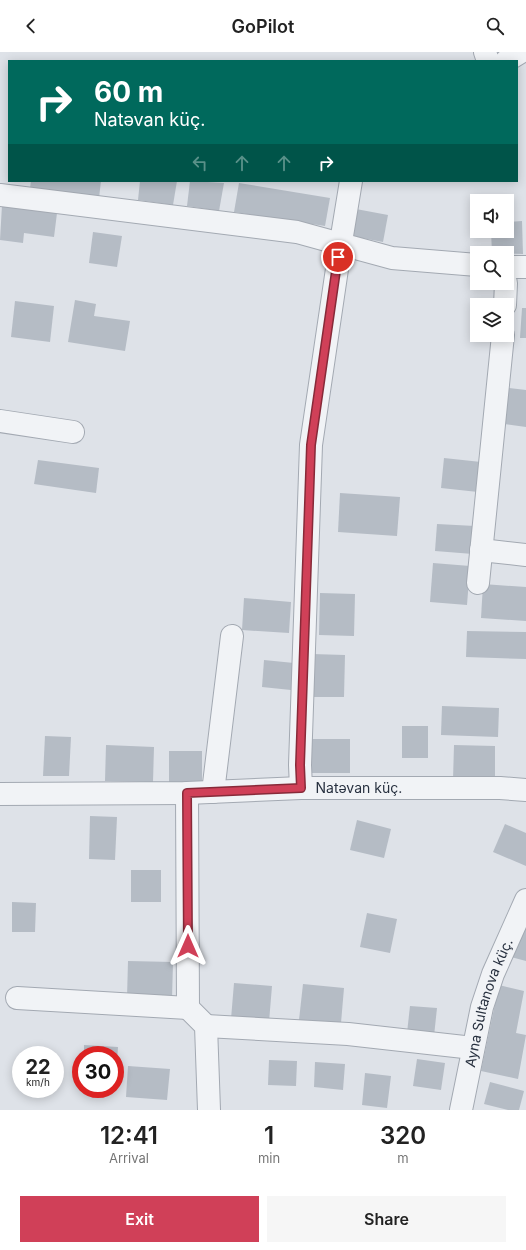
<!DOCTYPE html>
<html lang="en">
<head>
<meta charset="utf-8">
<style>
	body { margin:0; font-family:Inter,sans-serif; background:#f6f6f6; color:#222; height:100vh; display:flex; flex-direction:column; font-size:15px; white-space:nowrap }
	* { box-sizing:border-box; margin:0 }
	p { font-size:13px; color:#767676 }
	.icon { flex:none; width:22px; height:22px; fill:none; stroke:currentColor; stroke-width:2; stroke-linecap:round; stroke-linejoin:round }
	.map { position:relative; height:1058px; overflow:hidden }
	.drawer { display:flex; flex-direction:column; background:#fff; flex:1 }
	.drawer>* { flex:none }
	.guide { position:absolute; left:8px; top:8px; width:510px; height:122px; border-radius:0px; box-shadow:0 2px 10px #0003; background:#00695c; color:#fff; overflow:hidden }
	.buttons { position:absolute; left:470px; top:142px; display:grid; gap:8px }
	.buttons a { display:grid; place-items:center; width:44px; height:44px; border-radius:0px; background:#fff; box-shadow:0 2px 10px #0003; font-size:20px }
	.speed { position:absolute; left:12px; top:994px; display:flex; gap:8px; font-size:20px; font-weight:700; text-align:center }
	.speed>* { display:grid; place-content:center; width:52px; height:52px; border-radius:50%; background:#fff; box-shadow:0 2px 10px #0003; line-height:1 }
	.speed small { font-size:10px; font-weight:400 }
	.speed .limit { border:6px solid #d22; background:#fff; color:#111 }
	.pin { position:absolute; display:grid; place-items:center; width:34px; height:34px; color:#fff; margin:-17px; border:2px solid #fff; border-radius:50%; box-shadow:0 1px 4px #0007 }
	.me { position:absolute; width:44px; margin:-22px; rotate:0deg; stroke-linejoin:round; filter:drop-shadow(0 0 3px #0008) }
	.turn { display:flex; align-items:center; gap:14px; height:84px; padding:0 20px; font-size:18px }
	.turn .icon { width:52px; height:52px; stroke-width:2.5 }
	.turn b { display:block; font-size:28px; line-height:34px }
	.lanes { display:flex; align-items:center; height:38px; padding:0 20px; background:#0003; justify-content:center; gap:20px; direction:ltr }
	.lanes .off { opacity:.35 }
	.eta { display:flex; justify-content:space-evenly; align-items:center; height:68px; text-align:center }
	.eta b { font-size:24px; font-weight:600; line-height:28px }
	.button { display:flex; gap:8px; margin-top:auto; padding:8px 20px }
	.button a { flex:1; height:46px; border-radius:0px; background:#d04058; color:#fff; font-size:16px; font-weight:600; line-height:46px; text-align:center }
	.button a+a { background:#f6f6f6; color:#222 }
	header { display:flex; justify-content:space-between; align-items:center; height:52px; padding:0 20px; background:#fff; font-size:18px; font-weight:600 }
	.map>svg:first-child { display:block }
</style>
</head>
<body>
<header><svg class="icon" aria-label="back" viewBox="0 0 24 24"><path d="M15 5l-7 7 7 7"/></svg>GoPilot<svg class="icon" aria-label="search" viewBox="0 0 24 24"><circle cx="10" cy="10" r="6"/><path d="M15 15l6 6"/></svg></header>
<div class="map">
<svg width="526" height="1058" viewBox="0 0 526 1058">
	<rect width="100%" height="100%" fill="#dee2e8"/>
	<g fill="#b5bcc5">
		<polygon points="31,129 101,129 99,146 30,136"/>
		<polygon points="140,129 177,129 173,153 138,148"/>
		<polygon points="190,129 224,131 219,159 187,154"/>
		<polygon points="239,131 330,146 325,174 234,160"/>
		<polygon points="2,153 57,161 54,185 24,181 23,191 0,188"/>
		<polygon points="356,157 388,163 383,190 351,184"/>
		<polygon points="522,169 523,202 492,201 491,179 507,179 507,170"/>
		<polygon points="93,180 122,184 117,215 89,211"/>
		<polygon points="75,248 96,252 94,264 130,269 125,299 68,290"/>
		<polygon points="15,249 54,254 50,290 11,285"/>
		<polygon points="522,256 526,256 526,286 520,286"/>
		<polygon points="509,336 526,338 526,375 504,372"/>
		<polygon points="444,406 481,410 478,440 441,436"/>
		<polygon points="38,408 99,416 96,441 34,432"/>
		<polygon points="340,441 400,445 397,484 338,480"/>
		<polygon points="437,472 475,474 473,502 435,499"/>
		<polygon points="433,511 470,514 467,553 430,550"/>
		<polygon points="483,532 526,535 526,569 481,566"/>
		<polygon points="320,541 355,542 354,584 319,583"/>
		<polygon points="244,546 291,550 289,581 242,578"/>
		<polygon points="467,579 526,580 526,607 466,605"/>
		<polygon points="312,602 345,603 344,645 311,645"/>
		<polygon points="264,608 294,611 291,638 262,635"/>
		<polygon points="442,654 499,656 498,685 441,683"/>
		<rect x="402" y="674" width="26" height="32"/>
		<polygon points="45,684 71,685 69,724 43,724"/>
		<rect x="310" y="687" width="40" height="34"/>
		<polygon points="106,693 154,695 153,730 105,729"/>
		<polygon points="454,693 495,694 495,729 453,728"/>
		<rect x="169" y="699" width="33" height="31"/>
		<polygon points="90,764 117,765 115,808 89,807"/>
		<polygon points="357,768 391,777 384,806 350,798"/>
		<polygon points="505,772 526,781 526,814 493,800"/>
		<rect x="131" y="818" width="30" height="32"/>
		<polygon points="12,850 36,851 35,880 12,880"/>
		<polygon points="367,861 397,867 390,901 360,895"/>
		<polygon points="526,867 526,909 511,905"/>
		<polygon points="128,909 173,910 172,947 127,946"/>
		<polygon points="234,931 272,934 269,970 231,967"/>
		<polygon points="303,932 344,936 341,971 299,968"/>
		<polygon points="499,933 524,939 516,981 526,983 518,1027 481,1019"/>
		<polygon points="410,954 437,956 434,984 407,981"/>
		<polygon points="84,993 118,995 116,1024 115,1003 84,1003"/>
		<polygon points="417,1007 445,1011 441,1038 413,1034"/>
		<polygon points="269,1008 297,1009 296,1034 268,1033"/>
		<polygon points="315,1010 345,1012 343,1038 314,1035"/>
		<polygon points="128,1014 170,1017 167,1048 126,1045"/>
		<polygon points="365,1021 391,1024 387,1056 362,1053"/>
		<polygon points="490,1030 524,1039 519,1058 508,1058 484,1052"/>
	</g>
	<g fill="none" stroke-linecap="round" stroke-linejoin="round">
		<defs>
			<g id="minor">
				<polyline points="485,0 488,9"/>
				<polyline points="506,9 521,0"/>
				<polyline points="0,143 297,180 392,206 477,213"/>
				<polyline points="507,215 526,215"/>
				<polyline points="505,253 506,231"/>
				<polyline points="0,369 73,380"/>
				<polyline points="481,498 526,503"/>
				<polyline points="478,531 503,283"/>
				<polyline points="301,736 300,713 311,393 341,190 351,129"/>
				<polyline points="213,740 232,584"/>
				<polyline points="187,741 188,956 206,974 209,1058"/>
				<path id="s1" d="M 0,742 L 187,741 L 301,736 L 500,736 L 526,738"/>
				<polyline points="17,946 188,956"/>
				<polyline points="206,974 348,982 473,996"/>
				<path id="s2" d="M 461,1058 L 482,955 L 493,922 L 526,848"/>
			</g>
		</defs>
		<use href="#minor" stroke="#a3a9b2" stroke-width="24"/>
		<use href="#minor" stroke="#f1f3f6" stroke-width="22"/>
	</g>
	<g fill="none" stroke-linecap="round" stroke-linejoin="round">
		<defs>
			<polyline id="route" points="188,894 187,741 301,736 300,713 311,393 338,205"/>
		</defs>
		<use href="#route" stroke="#872a39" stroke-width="10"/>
		<use href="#route" stroke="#d04058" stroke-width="7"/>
	</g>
	<g text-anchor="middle" stroke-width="3.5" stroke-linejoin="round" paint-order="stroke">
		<g font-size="14" fill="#27303f" stroke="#eef1f6">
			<text dy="5" stroke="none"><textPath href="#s1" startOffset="359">Natəvan küç.</textPath></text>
			<text dy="5" stroke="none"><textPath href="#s2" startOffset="111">Ayna Sultanova küç.</textPath></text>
		</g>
	</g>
</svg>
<div class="buttons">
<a><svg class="icon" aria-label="sound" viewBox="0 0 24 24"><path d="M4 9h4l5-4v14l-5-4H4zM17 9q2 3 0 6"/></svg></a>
<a><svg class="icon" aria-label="search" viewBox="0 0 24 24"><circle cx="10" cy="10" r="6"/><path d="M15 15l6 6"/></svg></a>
<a><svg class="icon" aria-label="layers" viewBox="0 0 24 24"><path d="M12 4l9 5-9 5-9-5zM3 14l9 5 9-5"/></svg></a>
</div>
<div class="speed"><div>22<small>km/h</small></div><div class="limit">30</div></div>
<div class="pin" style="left:338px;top:205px;background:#d93025"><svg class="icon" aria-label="arrive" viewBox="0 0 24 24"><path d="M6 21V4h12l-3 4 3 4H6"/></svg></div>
<svg class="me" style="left:188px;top:894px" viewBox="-20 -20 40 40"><path d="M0-17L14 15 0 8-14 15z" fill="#d04058" stroke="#fff" stroke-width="4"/></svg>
<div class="guide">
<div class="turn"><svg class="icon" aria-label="right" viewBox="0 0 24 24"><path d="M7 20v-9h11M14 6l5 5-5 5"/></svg><div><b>60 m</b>Natəvan küç.</div></div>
<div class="lanes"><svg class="icon off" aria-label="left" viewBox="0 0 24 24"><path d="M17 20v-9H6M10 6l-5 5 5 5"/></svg><svg class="icon off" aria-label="ahead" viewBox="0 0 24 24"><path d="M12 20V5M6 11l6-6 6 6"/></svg><svg class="icon off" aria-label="ahead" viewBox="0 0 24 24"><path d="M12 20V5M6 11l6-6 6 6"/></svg><svg class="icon" aria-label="right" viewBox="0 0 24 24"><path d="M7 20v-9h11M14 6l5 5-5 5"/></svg></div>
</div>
</div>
<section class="drawer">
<div class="eta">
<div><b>12:41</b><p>Arrival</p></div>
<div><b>1</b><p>min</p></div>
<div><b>320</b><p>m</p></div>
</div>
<div class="button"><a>Exit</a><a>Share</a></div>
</section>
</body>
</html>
